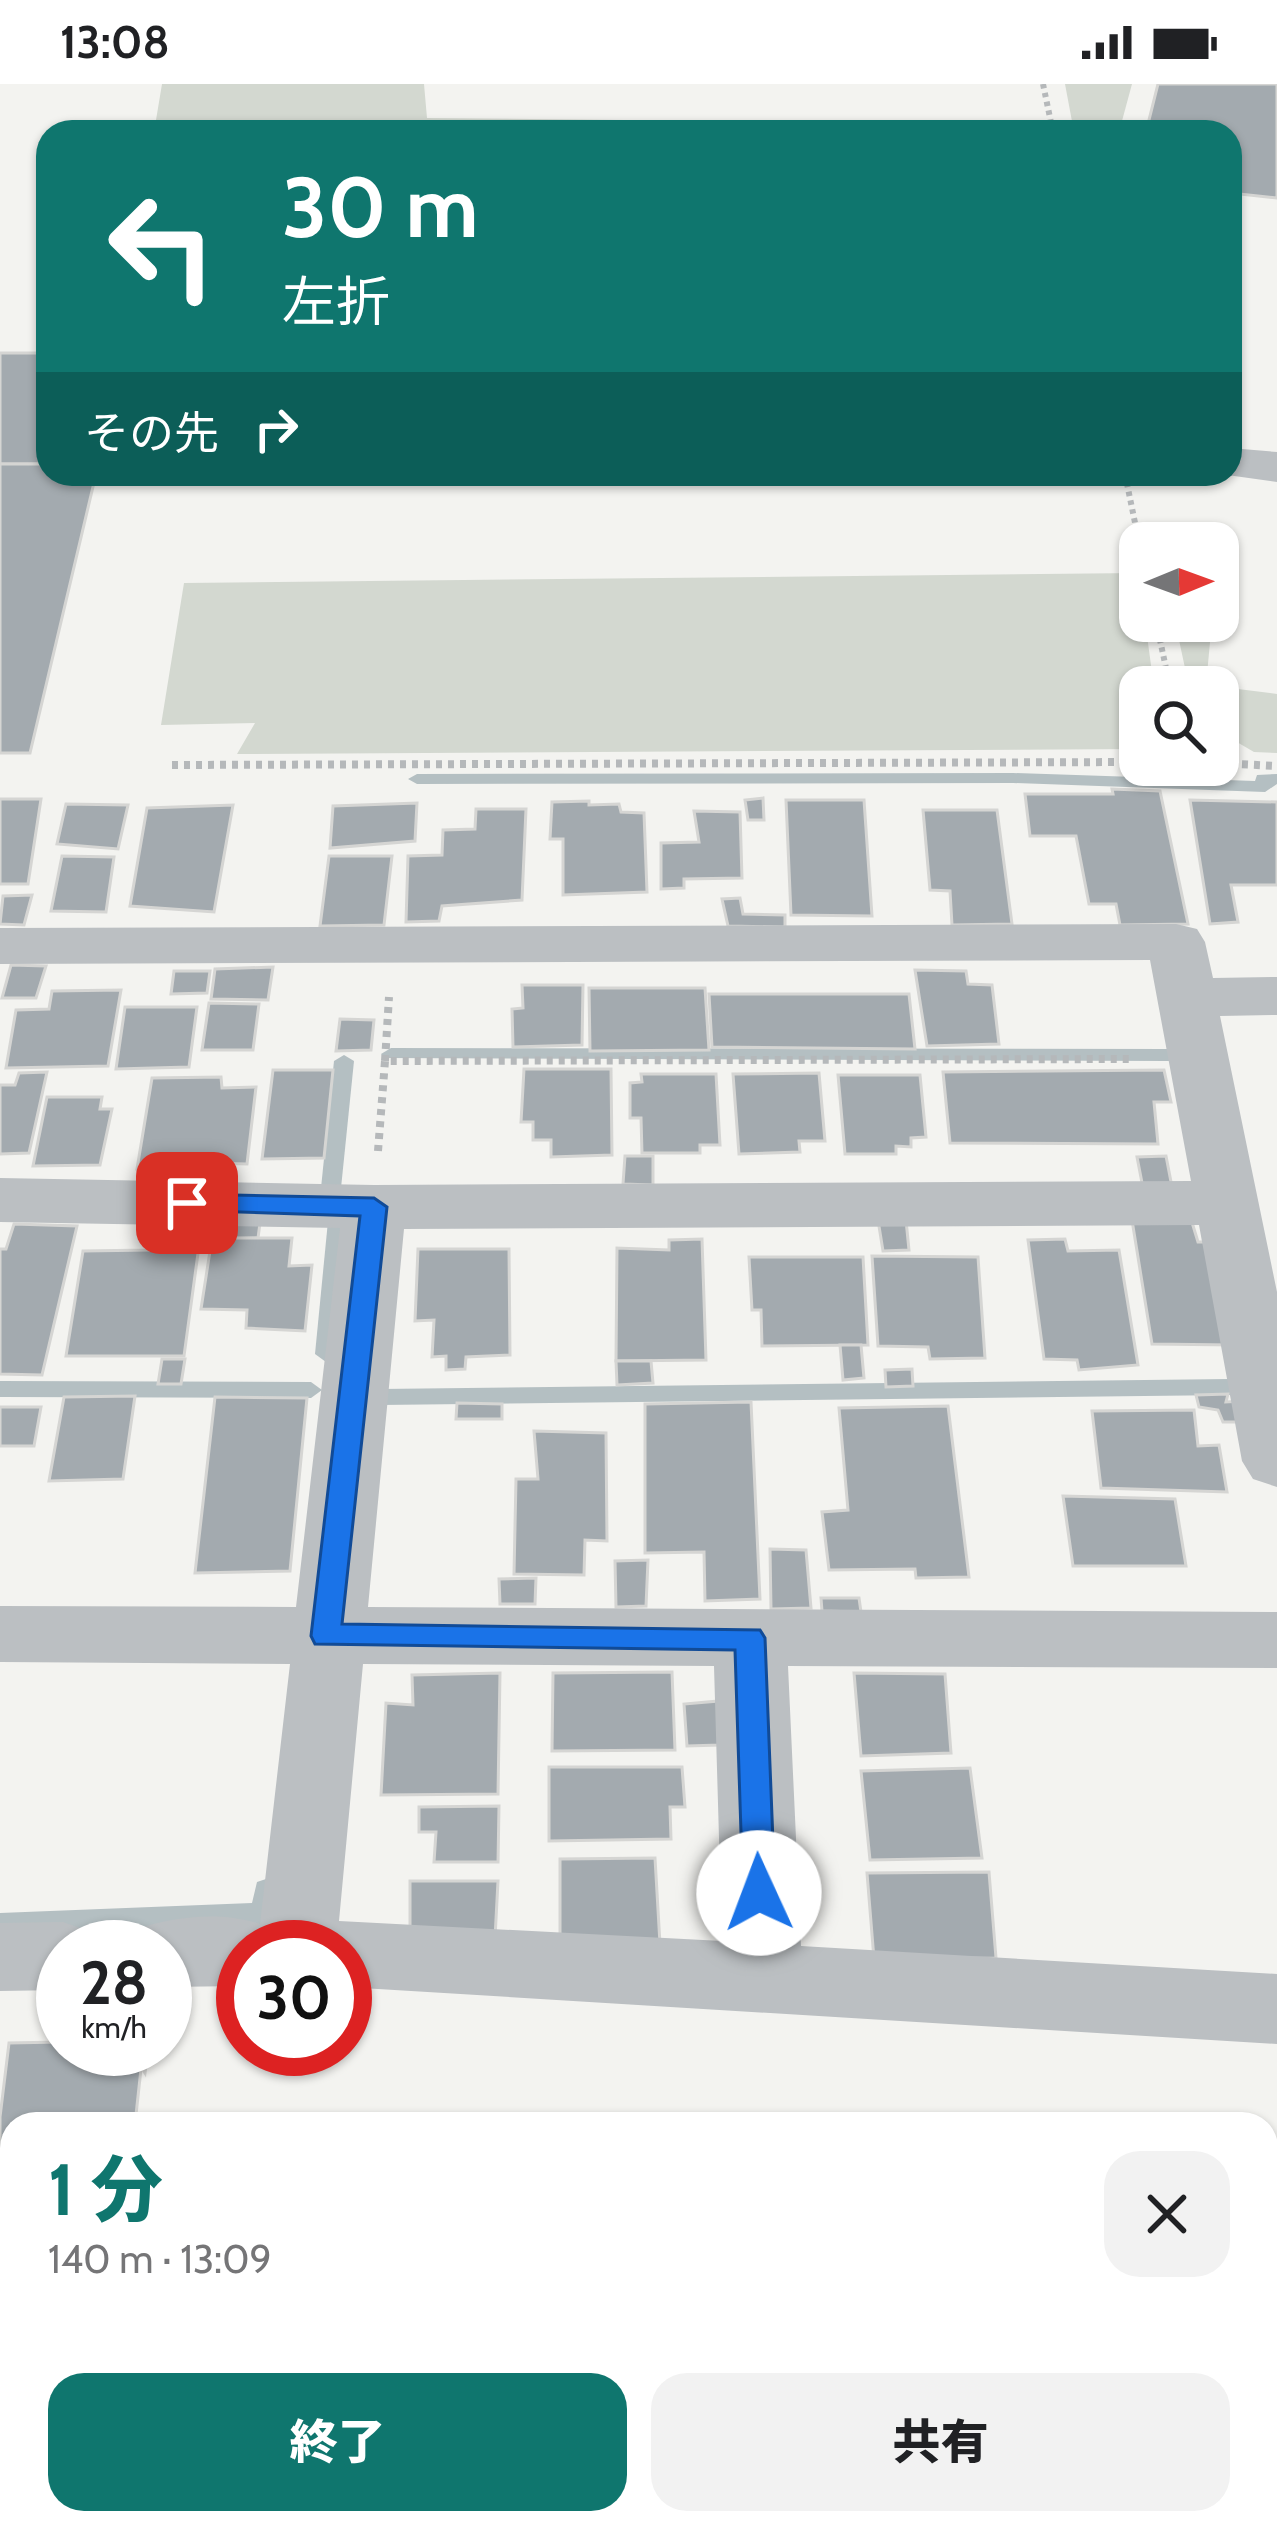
<!DOCTYPE html>
<html lang="ja">
<head>
<meta charset="utf-8">
<style>
	body { margin:0; font-family:Cabin,"Noto Sans JP",sans-serif; background:#f2f2f2; color:#202124; height:100vh; display:flex; flex-direction:column; font-size:45px; white-space:nowrap }
	* { box-sizing:border-box; margin:0 }
	p { font-size:39px; color:#757577 }
	.icon { flex:none; width:66px; height:66px; fill:none; stroke:currentColor; stroke-width:2; stroke-linecap:round; stroke-linejoin:round }
	.map { position:relative; flex:1; overflow:hidden }
	.side { position:absolute; left:0px; top:2028px; width:1278px; height:423px; display:flex; flex-direction:column; background:#fff; border-radius:36px 36px 0 0; box-shadow:0 3px 9px #0004 }
	.side>* { flex:none }
	.banner { position:absolute; left:36px; top:36px; width:1206px; height:366px; border-radius:36px; box-shadow:0 3px 9px #0004; background:#0f766e; color:#fff; overflow:hidden }
	.needle { width:78px; rotate:89deg }
	.tools { position:absolute; left:1119px; top:438px; display:grid; gap:24px }
	.tools a { display:grid; place-items:center; width:120px; height:120px; border-radius:24px; background:#fff; box-shadow:0 3px 9px #0004; font-size:60px }
	.speed { position:absolute; left:36px; top:1836px; display:flex; gap:24px; font-size:60px; font-weight:700; text-align:center }
	.speed>* { display:grid; place-content:center; width:156px; height:156px; border-radius:50%; background:#fff; box-shadow:0 3px 9px #0004; line-height:1 }
	.speed small { font-size:30px; font-weight:400 }
	.speed .limit { border:18px solid #d22; background:#fff; color:#111 }
	.pin { position:absolute; display:grid; place-items:center; width:102px; height:102px; color:#fff; margin:-51px; border-radius:24px; box-shadow:0 6px 18px #0006 }
	.me { position:absolute; width:132px; margin:-66px; rotate:358deg; stroke-linejoin:round; filter:drop-shadow(0 0 9px #0008) }
	.turn { display:flex; align-items:center; gap:42px; height:252px; padding:0 48px; font-size:54px }
	.turn .icon { width:156px; height:156px; stroke-width:2.5 }
	.turn b { display:block; font-size:84px; line-height:102px }
	.then { display:flex; align-items:center; height:114px; padding:0 48px; background:#0003; gap:24px; font-size:45px }
	.round { display:grid; place-items:center; flex:none; width:126px; height:126px; border-radius:36px; background:#f2f2f2 }
	.overview { display:flex; align-items:center; justify-content:space-between; height:204px; padding:0 48px }
	h1 { font-size:72px; font-weight:800; line-height:90px; color:#0f766e }
	.button { display:flex; gap:24px; margin-top:auto; padding:24px 48px }
	.button a { flex:1; height:138px; border-radius:36px; background:#0f766e; color:#fff; font-size:48px; font-weight:800; line-height:138px; text-align:center }
	.button a+a { background:#f2f2f2; color:#202124 }
	.status { display:flex; justify-content:space-between; align-items:center; height:84px; padding:0 60px; background:#fff; direction:ltr }
	.status svg { height:33px; fill:currentColor }
	.map>svg:first-child { display:block }
</style>
</head>
<body>
<div class="status"><b>13:08</b><svg viewBox="0 0 49 12"><path d="M0 12V9h3v3zM5 12V6h3v6zM10 12V3h3v9zM15 12V0h3v12zM26 1h20v11H26zM47 4h2v5h-2z"/></svg></div>
<div class="map">
<svg width="1277" height="2450" viewBox="0 0 1277 2450">
	<rect width="100%" height="100%" fill="#f3f3f0"/>
	<g fill="#d3d8d0">
		<polygon points="162,0 424,0 427,34 924,39 926,48 154,48"/>
		<polygon points="1065,0 1132,0 1119,48 1074,48"/>
		<polygon points="1138,489 1140,537 1145,537 1154,603 1140,603 1140,665 237,670 255,639 161,641 184,499"/>
		<polygon points="1175,537 1212,537 1206,601 1277,610 1277,669 1254,668 1218,647 1218,603 1189,603"/>
	</g>
	<g fill="none" stroke-linecap="round" stroke-linejoin="round">
		<g fill="#b4bfc2" fill-rule="evenodd">
			<polygon points="1013,689 1255,697 1257,691 1277,690 1277,700 1265,708 1013,699 417,700 408,695 417,690"/>
			<polygon points="391,964 1169,965 1179,971 1169,977 384,974 381,970"/>
			<polygon points="344,971 354,977 341,1104 331,1111 321,1104 334,977"/>
			<polygon points="338,1130 348,1137 337,1270 326,1278 315,1270 328,1137"/>
			<polygon points="1230,1295 1241,1303 1230,1311 380,1321 372,1319 369,1313 372,1307 380,1305"/>
			<polygon points="0,1297 311,1298 322,1306 311,1314 0,1313"/>
			<path d="M 266,1795 L 275,1798 C 280,1809 277,1825 272,1836 L 263,1840 L 0,1851 L 0,1829 L 252,1819 L 257,1798 Z"/>
		</g>
	</g>
	<g fill="#a3aaaf" stroke="#d5d5d3" stroke-width="3">
		<polygon points="1158,0 1277,0 1277,114 1230,109 1230,48 1146,48"/>
		<rect x="0" y="269" width="48" height="111"/>
		<polygon points="0,380 48,380 48,390 96,390 30,669 0,669"/>
		<polygon points="1112,705 1160,707 1188,840 1120,841 1116,820 1089,820 1076,752 1030,752 1025,710 1113,710"/>
		<polygon points="763,714 764,736 748,736 745,716"/>
		<polygon points="0,715 41,715 28,800 0,800"/>
		<polygon points="786,716 864,716 872,832 791,831"/>
		<polygon points="1190,716 1277,718 1277,801 1231,801 1238,838 1210,840"/>
		<polygon points="589,717 589,721 619,720 621,728 644,729 647,808 563,811 563,755 550,755 552,718"/>
		<polygon points="417,719 415,757 330,764 333,722"/>
		<polygon points="66,720 128,721 118,765 57,760"/>
		<polygon points="233,721 214,828 130,822 147,724"/>
		<polygon points="476,725 526,725 522,816 442,822 439,837 406,838 408,772 442,771 443,746 475,745"/>
		<polygon points="923,726 997,726 1012,840 952,841 950,807 930,806"/>
		<polygon points="694,727 740,728 742,794 684,795 684,804 661,805 661,759 699,758"/>
		<polygon points="62,772 114,773 106,828 51,827"/>
		<polygon points="329,772 392,772 384,841 320,842"/>
		<polygon points="32,811 24,841 0,840 3,812"/>
		<polygon points="740,814 743,830 785,831 785,843 728,842 722,815"/>
		<polygon points="11,881 46,882 36,914 2,914"/>
		<polygon points="273,883 268,916 211,915 215,885"/>
		<polygon points="915,886 966,887 968,900 992,901 999,960 927,962"/>
		<polygon points="174,887 210,887 207,909 171,910"/>
		<polygon points="522,901 583,901 582,961 513,963 512,925 523,924"/>
		<polygon points="589,904 705,904 709,966 590,967"/>
		<polygon points="121,906 108,982 6,984 16,926 49,925 52,907"/>
		<polygon points="709,910 909,910 915,965 712,963"/>
		<polygon points="209,919 259,920 253,966 202,966"/>
		<polygon points="125,923 197,923 189,983 116,985"/>
		<polygon points="340,935 374,936 371,966 336,967"/>
		<polygon points="524,985 611,985 612,1071 551,1073 551,1056 533,1056 533,1038 521,1038"/>
		<polygon points="273,986 333,986 324,1074 262,1075"/>
		<polygon points="1164,986 1171,1018 1154,1018 1158,1060 950,1059 943,988"/>
		<polygon points="47,988 29,1069 0,1070 0,1001 15,1001 19,989"/>
		<polygon points="819,989 825,1057 799,1057 800,1068 739,1070 733,990"/>
		<polygon points="641,990 716,990 720,1061 700,1061 700,1069 642,1069 641,1034 630,1034 630,999 642,998"/>
		<polygon points="838,991 920,991 926,1053 911,1054 911,1063 896,1062 896,1070 845,1070"/>
		<polygon points="221,993 222,1004 256,1003 247,1080 207,1079 204,1094 174,1095 176,1083 137,1085 152,994"/>
		<polygon points="47,1013 102,1013 100,1025 112,1025 100,1081 33,1082"/>
		<polygon points="625,1072 653,1072 653,1101 623,1100"/>
		<polygon points="1166,1072 1172,1103 1143,1104 1137,1073"/>
		<polygon points="1191,1135 1198,1158 1216,1158 1233,1261 1152,1260 1132,1136"/>
		<polygon points="878,1136 906,1136 909,1166 883,1167"/>
		<polygon points="216,1139 260,1139 258,1154 216,1155"/>
		<polygon points="14,1140 77,1142 42,1291 0,1290 0,1165 6,1165"/>
		<polygon points="202,1140 184,1272 66,1272 83,1167 149,1166 151,1141"/>
		<polygon points="212,1154 292,1154 289,1182 312,1181 305,1247 246,1244 247,1226 201,1225"/>
		<polygon points="702,1155 706,1276 616,1277 617,1164 669,1166 669,1156"/>
		<polygon points="1065,1155 1068,1167 1119,1166 1138,1281 1079,1286 1077,1276 1044,1275 1028,1156"/>
		<polygon points="418,1165 509,1165 510,1271 466,1273 465,1285 446,1286 446,1272 432,1273 434,1236 415,1237"/>
		<polygon points="872,1172 978,1173 985,1274 930,1275 928,1263 878,1262"/>
		<polygon points="749,1173 863,1173 868,1261 762,1262 761,1226 752,1226"/>
		<polygon points="840,1261 861,1261 864,1294 843,1296"/>
		<polygon points="162,1275 185,1275 181,1300 158,1300"/>
		<polygon points="616,1277 651,1277 653,1299 617,1301"/>
		<polygon points="912,1285 913,1302 886,1303 885,1286"/>
		<polygon points="1228,1310 1226,1318 1245,1317 1248,1338 1223,1338 1218,1326 1199,1323 1196,1311"/>
		<polygon points="135,1312 123,1395 49,1397 64,1313"/>
		<polygon points="215,1313 307,1314 290,1487 195,1489"/>
		<polygon points="751,1318 760,1515 705,1517 704,1468 645,1469 645,1320"/>
		<polygon points="457,1319 502,1320 502,1335 456,1335"/>
		<polygon points="948,1322 969,1493 916,1494 915,1485 829,1486 822,1428 848,1426 839,1324"/>
		<polygon points="0,1323 41,1323 34,1362 0,1362"/>
		<polygon points="1194,1326 1198,1362 1219,1361 1227,1408 1101,1404 1092,1327"/>
		<polygon points="534,1347 606,1349 607,1457 585,1456 584,1491 514,1490 516,1395 538,1395"/>
		<polygon points="1063,1412 1175,1415 1186,1482 1073,1482"/>
		<polygon points="770,1465 806,1466 811,1524 771,1525"/>
		<polygon points="648,1476 646,1522 616,1523 615,1477"/>
		<polygon points="536,1494 535,1520 500,1520 499,1495"/>
		<polygon points="821,1514 859,1514 861,1528 822,1527"/>
		<polygon points="672,1588 675,1666 552,1667 553,1589"/>
		<polygon points="500,1589 498,1710 381,1711 386,1619 413,1621 412,1591"/>
		<polygon points="854,1589 945,1590 951,1669 861,1672"/>
		<polygon points="719,1617 720,1661 687,1662 684,1620"/>
		<polygon points="549,1683 682,1683 685,1723 670,1723 671,1755 549,1757"/>
		<polygon points="970,1684 982,1774 870,1776 861,1687"/>
		<polygon points="499,1722 498,1778 434,1778 436,1748 419,1748 419,1723"/>
		<polygon points="655,1774 660,1860 560,1863 560,1775"/>
		<polygon points="989,1788 996,1874 874,1875 867,1789"/>
		<polygon points="410,1797 498,1797 495,1854 410,1855"/>
		<polygon points="63,1941 63,1965 115,1965 113,1986 141,1985 135,2040 12,2040 12,2095 0,2096 0,2033 9,1959 59,1958"/>
		<polygon points="117,1965 148,1965 145,1989 142,1984 115,1984"/>
		<polygon points="113,2439 156,2439 184,2450 108,2450"/>
		<polygon points="461,2439 529,2450 459,2450"/>
	</g>
	<g fill="none" stroke-linecap="round" stroke-linejoin="round">
		<g stroke="#b5b8ba" stroke-width="6" stroke-dasharray="4.5 4.5" stroke-linecap="butt">
			<polyline points="1043,0 1053,48"/>
			<polyline points="1125,390 1140,463"/>
			<polyline points="1156,537 1170,603"/>
		</g>
		<g stroke="#b5b8ba" stroke-width="8" stroke-dasharray="6 6" stroke-linecap="butt">
			<polyline points="1218,679 1277,682"/>
			<polyline points="172,681 1140,678"/>
			<polyline points="385,977 389,913"/>
			<polyline points="378,1067 385,977 1131,975"/>
		</g>
		<g fill="#bbbfc2" fill-rule="evenodd">
			<polygon points="1230,364 1277,368 1277,398 1220,390 1230,390"/>
			<path d="M 1176,840 L 1197,845 L 1205,858 L 1213,894 L 1277,893 L 1277,931 L 1220,932 L 1277,1208 L 1277,1403 L 1253,1395 L 1242,1377 L 1199,1141 L 404,1145 L 368,1523 L 1277,1528 L 1277,1584 L 788,1582 L 801,1862 L 1277,1890 L 1277,1960 L 345,1903 L 345,1863 L 243,1863 L 243,1902 L 165,1903 L 165,1863 L 128,1863 L 137,1845 C 173,1832 223,1827 260,1840 L 290,1580 L 0,1578 L 0,1522 L 296,1523 L 340,1144 L 0,1138 L 0,1094 L 374,1101 L 1191,1097 L 1150,876 L 0,880 L 0,844 ZM 363,1580 L 714,1582 L 722,1857 L 339,1837 Z"/>
			<polygon points="63,1838 91,1848 98,1863 63,1863 63,1906 0,1907 0,1839"/>
			<polygon points="12,2318 12,2404 0,2406 0,2320"/>
			<polygon points="1075,2439 1189,2439 1194,2450 1080,2450"/>
		</g>
	</g>
	<polygon fill="#1a73e8" stroke="#114b97" stroke-width="3" points="187,1110 374,1114 387,1123 342,1540 760,1546 765,1554 775,1809 771,1819 759,1823 748,1819 743,1809 735,1566 315,1560 311,1552 360,1132 178,1126 174,1119 178,1113"/>
</svg>
<div class="tools">
<a><svg class="needle" viewBox="-14 -14 28 28"><path d="M0-13l5 13h-10z" fill="#e53935"/><path d="M0 13l5-13h-10z" fill="#757577"/></svg></a>
<a><svg class="icon" aria-label="search" viewBox="0 0 24 24"><circle cx="10" cy="10" r="6"/><path d="M15 15l6 6"/></svg></a>
</div>
<div class="speed"><div>28<small>km/h</small></div><div class="limit">30</div></div>
<div class="pin" style="left:187px;top:1119px;background:#d93025"><svg class="icon" aria-label="arrive" viewBox="0 0 24 24"><path d="M6 21V4h12l-3 4 3 4H6"/></svg></div>
<svg class="me" style="left:759px;top:1809px" viewBox="-20 -20 40 40"><circle r="19" fill="#fff"/><path d="M0-13L10 11 0 6-10 11z" fill="#1a73e8"/></svg>
<div class="banner">
<div class="turn"><svg class="icon" aria-label="left" viewBox="0 0 24 24"><path d="M17 20v-9H6M10 6l-5 5 5 5"/></svg><div><b>30 m</b>左折</div></div>
<div class="then">その先<svg class="icon" aria-label="right" viewBox="0 0 24 24"><path d="M7 20v-9h11M14 6l5 5-5 5"/></svg></div>
</div>
<section class="side">
<div class="overview"><div><h1>1 分</h1><p>140 m · 13:09</p></div><a class="round"><svg class="icon" aria-label="close" viewBox="0 0 24 24"><path d="M6 6l12 12M18 6L6 18"/></svg></a></div>
<div class="button"><a>終了</a><a>共有</a></div>
</section>
</div>
</body>
</html>
